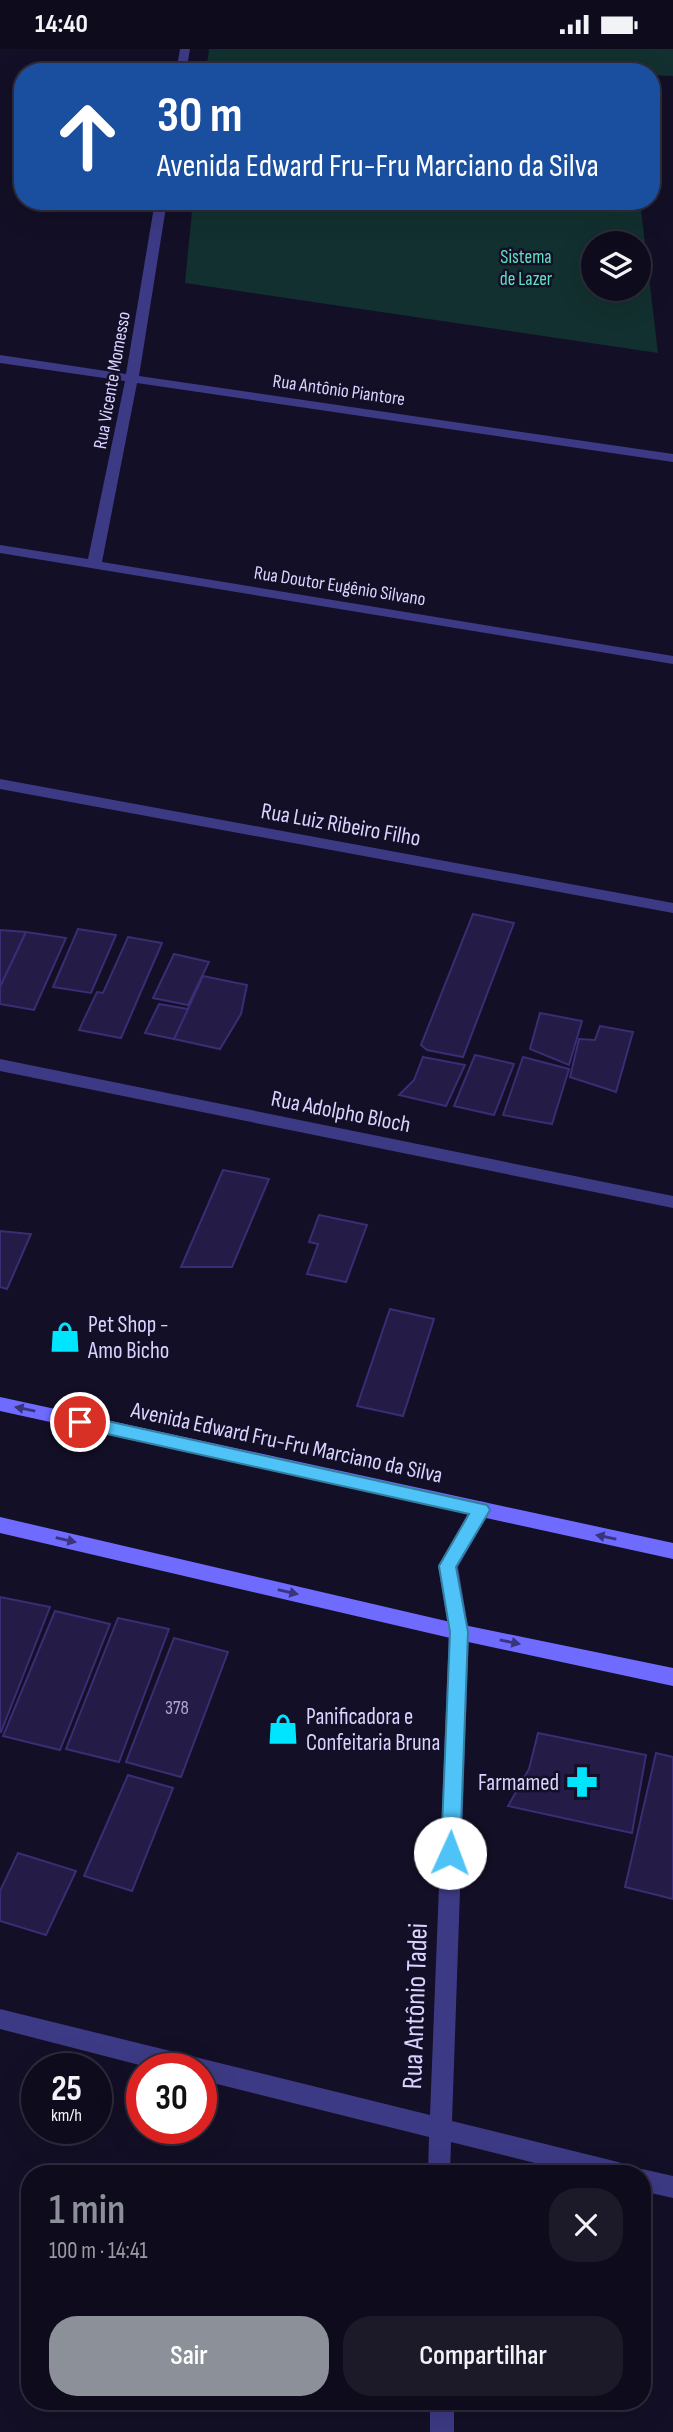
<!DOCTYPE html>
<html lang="pt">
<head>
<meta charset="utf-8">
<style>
	body { margin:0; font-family:"Sofia Sans Condensed",sans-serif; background:#1c1929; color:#f1f3f6; height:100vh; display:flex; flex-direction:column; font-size:26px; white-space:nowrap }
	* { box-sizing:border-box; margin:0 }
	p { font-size:23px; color:#9b9ba3 }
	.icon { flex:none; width:38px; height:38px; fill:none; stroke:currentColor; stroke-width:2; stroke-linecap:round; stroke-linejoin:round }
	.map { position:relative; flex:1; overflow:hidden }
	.drawer { position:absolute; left:21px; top:2116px; width:630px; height:245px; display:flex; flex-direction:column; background:#0e0b1c; border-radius:28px; box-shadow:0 7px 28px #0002,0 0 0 2px #2e2b3b }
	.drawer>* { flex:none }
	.banner { position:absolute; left:14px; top:14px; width:646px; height:147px; border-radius:28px; box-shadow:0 7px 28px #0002,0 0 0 2px #2e2b3b; background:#1a4fa0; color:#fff; overflow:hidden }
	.fabs { position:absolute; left:581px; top:182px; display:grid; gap:14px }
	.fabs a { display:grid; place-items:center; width:70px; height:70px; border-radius:50%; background:#0e0b1c; box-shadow:0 7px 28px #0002,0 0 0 2px #2e2b3b; font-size:35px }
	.speed { position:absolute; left:21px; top:2004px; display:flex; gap:14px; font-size:35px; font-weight:700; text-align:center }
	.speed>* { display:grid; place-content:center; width:91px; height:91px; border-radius:50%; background:#0e0b1c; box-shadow:0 7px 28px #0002,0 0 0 2px #2e2b3b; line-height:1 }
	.speed small { font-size:18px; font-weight:400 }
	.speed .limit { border:10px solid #d22; background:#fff; color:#111 }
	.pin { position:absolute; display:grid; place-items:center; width:60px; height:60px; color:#fff; margin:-30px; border:4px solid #fff; border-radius:50%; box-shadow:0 2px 7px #0007 }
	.me { position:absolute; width:77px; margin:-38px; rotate:2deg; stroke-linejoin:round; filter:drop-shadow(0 0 5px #0008) }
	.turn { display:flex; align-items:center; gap:24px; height:147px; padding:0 28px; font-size:32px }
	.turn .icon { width:91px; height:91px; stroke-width:2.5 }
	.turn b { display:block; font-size:49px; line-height:60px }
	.round { display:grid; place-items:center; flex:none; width:74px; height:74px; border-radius:28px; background:#1c1929 }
	.overview { display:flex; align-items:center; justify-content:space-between; height:119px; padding:0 28px }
	h1 { font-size:42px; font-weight:600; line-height:52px; color:#8c9099 }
	.cta { display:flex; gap:14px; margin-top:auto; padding:14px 28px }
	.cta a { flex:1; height:80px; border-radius:28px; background:#8c9099; color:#fff; font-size:28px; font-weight:600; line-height:80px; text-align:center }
	.cta a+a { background:#1c1929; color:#f1f3f6 }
	.status { display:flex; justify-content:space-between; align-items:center; height:49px; padding:0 35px; background:#0e0b1c; direction:ltr }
	.status svg { height:19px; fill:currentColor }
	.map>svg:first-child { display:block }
</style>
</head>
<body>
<div class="status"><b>14:40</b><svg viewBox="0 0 49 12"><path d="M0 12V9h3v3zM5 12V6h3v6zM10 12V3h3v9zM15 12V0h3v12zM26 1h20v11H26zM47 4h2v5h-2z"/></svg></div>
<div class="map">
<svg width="673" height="2383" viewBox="0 0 673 2383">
	<rect width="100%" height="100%" fill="#130f26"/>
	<g fill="#12302f" fill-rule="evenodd">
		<polygon points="209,0 673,0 673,27 651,26 651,23 206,23"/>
		<path d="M 193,152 L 640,152 L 658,304 L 185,234 ZM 593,194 L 639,194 L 639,240 L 593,240 Z"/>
	</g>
	<g fill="#241b47" stroke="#3b2d73" stroke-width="2">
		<polygon points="473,865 514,874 463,1008 427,1001 421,996"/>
		<polygon points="78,880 116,886 91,944 53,938"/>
		<polygon points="0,881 26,883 0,938"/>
		<polygon points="26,883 66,889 34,961 0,955 0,938"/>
		<polygon points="128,888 162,894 121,989 79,981 97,943 103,944"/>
		<polygon points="174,905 209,913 188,956 153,949"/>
		<polygon points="203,927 247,936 241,965 220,1000 174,990"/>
		<polygon points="159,955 188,960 174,990 145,984"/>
		<polygon points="540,964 582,972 569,1016 530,1000"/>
		<polygon points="600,977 633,983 616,1043 570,1028 579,990 595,991"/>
		<polygon points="475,1006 514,1015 494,1066 454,1057"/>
		<polygon points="423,1008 465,1016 446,1057 399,1046 414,1031"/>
		<polygon points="523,1008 569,1020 552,1075 503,1066"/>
		<polygon points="223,1121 269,1130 232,1218 181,1218"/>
		<polygon points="319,1166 367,1176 346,1233 307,1225 318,1195 309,1193"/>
		<polygon points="0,1182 31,1185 7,1240 0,1238"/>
		<polygon points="390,1260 434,1270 403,1367 357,1357"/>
		<polygon points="0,1548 50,1558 1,1683 0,1683"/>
		<polygon points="55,1562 110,1575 60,1701 3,1687"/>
		<polygon points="118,1569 169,1580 119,1713 66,1700"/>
		<polygon points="174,1589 228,1603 181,1728 126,1713"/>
		<polygon points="538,1684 646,1706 632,1784 508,1757 529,1720"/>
		<polygon points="656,1704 673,1708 673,1850 625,1838"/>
		<polygon points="128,1726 173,1739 132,1842 84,1827"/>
		<polygon points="18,1804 76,1822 46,1886 0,1872 0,1842"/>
	</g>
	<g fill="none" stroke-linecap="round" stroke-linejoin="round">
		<g fill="#3d3a85" fill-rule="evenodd">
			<polygon points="180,0 190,0 186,23 176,23"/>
			<polygon points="155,152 167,152 139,327 673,405 673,413 137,334 102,513 673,607 673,615 0,504 0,496 88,510 125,332 0,314 0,306 126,325"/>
			<polygon points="0,730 673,854 673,864 0,740"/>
			<polygon points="0,1010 673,1147 673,1159 0,1022"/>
			<polygon points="481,1452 488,1454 491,1460 458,1518 469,1583 452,2072 618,2113 626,2116 629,2124 575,2124 451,2093 450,2124 428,2124 429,2088 201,2031 201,2020 155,2020 0,1980 0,1960 430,2066 449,1583 438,1517 474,1454"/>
			<polygon points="642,2120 673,2127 673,2149 642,2142 642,2124 633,2124"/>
			<rect x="430" y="2352" width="24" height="31"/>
		</g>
		<g fill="#6f6bff" fill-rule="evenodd">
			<polygon points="0,1348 673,1494 673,1510 0,1362"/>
			<polygon points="0,1468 459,1575 673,1619 673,1637 459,1591 0,1484"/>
		</g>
	</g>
	<defs><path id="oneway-solid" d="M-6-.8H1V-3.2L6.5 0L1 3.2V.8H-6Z" transform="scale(1.75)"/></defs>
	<g fill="#38347d">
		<use href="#oneway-solid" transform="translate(25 1360) rotate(-168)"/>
		<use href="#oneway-solid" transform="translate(606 1488) rotate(-168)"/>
		<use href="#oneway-solid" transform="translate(66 1491) rotate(13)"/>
		<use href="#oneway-solid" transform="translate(288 1543) rotate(13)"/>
		<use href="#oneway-solid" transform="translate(510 1593) rotate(12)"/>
	</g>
	<polygon fill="#4fc3f7" stroke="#337fa1" stroke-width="2" points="80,1366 487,1456 490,1461 456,1518 468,1583 460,1804 457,1810 450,1812 443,1810 441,1804 450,1583 439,1517 469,1465 80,1379 72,1373"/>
	<defs>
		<symbol id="shop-bare" viewBox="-9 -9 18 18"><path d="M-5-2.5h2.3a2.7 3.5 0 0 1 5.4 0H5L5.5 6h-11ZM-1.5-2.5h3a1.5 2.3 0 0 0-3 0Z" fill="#00e5ff" stroke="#130f26" stroke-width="2.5" paint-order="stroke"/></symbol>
		<symbol id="pharmacy-bare" viewBox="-9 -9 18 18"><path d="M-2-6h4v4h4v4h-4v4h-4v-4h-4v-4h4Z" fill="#00e5ff" stroke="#130f26" stroke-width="2.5" paint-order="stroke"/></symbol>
	</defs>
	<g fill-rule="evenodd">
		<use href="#shop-bare" x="43" y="1266" width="44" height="44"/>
		<use href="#shop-bare" x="261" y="1658" width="44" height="44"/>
		<use href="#pharmacy-bare" x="560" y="1711" width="44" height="44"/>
	</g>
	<g text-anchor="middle" stroke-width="5" stroke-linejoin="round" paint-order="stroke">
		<g font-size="19" fill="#5fe0c0" stroke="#130f26">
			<text x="526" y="214">Sistema<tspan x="526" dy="22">de Lazer</tspan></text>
		</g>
		<g font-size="19" fill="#d9d4ff" stroke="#130f26">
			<text transform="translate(111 331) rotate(-80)" y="7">Rua Vicente Momesso</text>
			<text transform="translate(339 340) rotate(8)" y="7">Rua Antônio Piantore</text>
			<text transform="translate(340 536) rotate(9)" y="7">Rua Doutor Eugênio Silvano</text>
		</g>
		<g font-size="19" fill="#aca6d1">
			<text x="177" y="1665">378</text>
		</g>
		<g font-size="23" fill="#d9d4ff" stroke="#130f26">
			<text transform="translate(341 775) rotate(10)" y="8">Rua Luiz Ribeiro Filho</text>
			<text transform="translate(341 1062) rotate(11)" y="8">Rua Adolpho Bloch</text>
			<text transform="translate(287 1393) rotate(12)" y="8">Avenida Edward Fru-Fru Marciano da Silva</text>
		</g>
		<g font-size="23" fill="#d9d4ff" stroke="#130f26" text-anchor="start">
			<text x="88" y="1283">Pet Shop -<tspan x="88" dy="26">Amo Bicho</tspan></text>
			<text x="306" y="1675">Panificadora e<tspan x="306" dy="26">Confeitaria Bruna</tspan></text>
			<text x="559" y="1741" text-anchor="end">Farmamed</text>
		</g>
		<g font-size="28" fill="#d9d4ff" stroke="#130f26">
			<text transform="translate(414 1957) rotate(-88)" y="10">Rua Antônio Tadei</text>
		</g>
	</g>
</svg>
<div class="fabs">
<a><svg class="icon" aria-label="layers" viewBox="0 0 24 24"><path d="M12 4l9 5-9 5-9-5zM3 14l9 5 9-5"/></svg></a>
</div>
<div class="speed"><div>25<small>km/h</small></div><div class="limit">30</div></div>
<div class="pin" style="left:80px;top:1373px;background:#d93025"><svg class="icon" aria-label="arrive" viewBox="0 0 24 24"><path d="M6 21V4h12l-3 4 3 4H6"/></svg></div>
<svg class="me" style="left:450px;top:1804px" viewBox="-20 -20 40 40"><circle r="19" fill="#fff"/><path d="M0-13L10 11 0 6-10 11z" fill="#4fc3f7"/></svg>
<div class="banner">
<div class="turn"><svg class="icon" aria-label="ahead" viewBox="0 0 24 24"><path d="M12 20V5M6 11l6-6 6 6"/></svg><div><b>30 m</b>Avenida Edward Fru-Fru Marciano da Silva</div></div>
</div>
<section class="drawer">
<div class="overview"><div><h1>1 min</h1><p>100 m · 14:41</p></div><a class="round"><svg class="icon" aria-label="close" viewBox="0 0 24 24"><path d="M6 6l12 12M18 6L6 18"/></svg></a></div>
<div class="cta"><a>Sair</a><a>Compartilhar</a></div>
</section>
</div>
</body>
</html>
